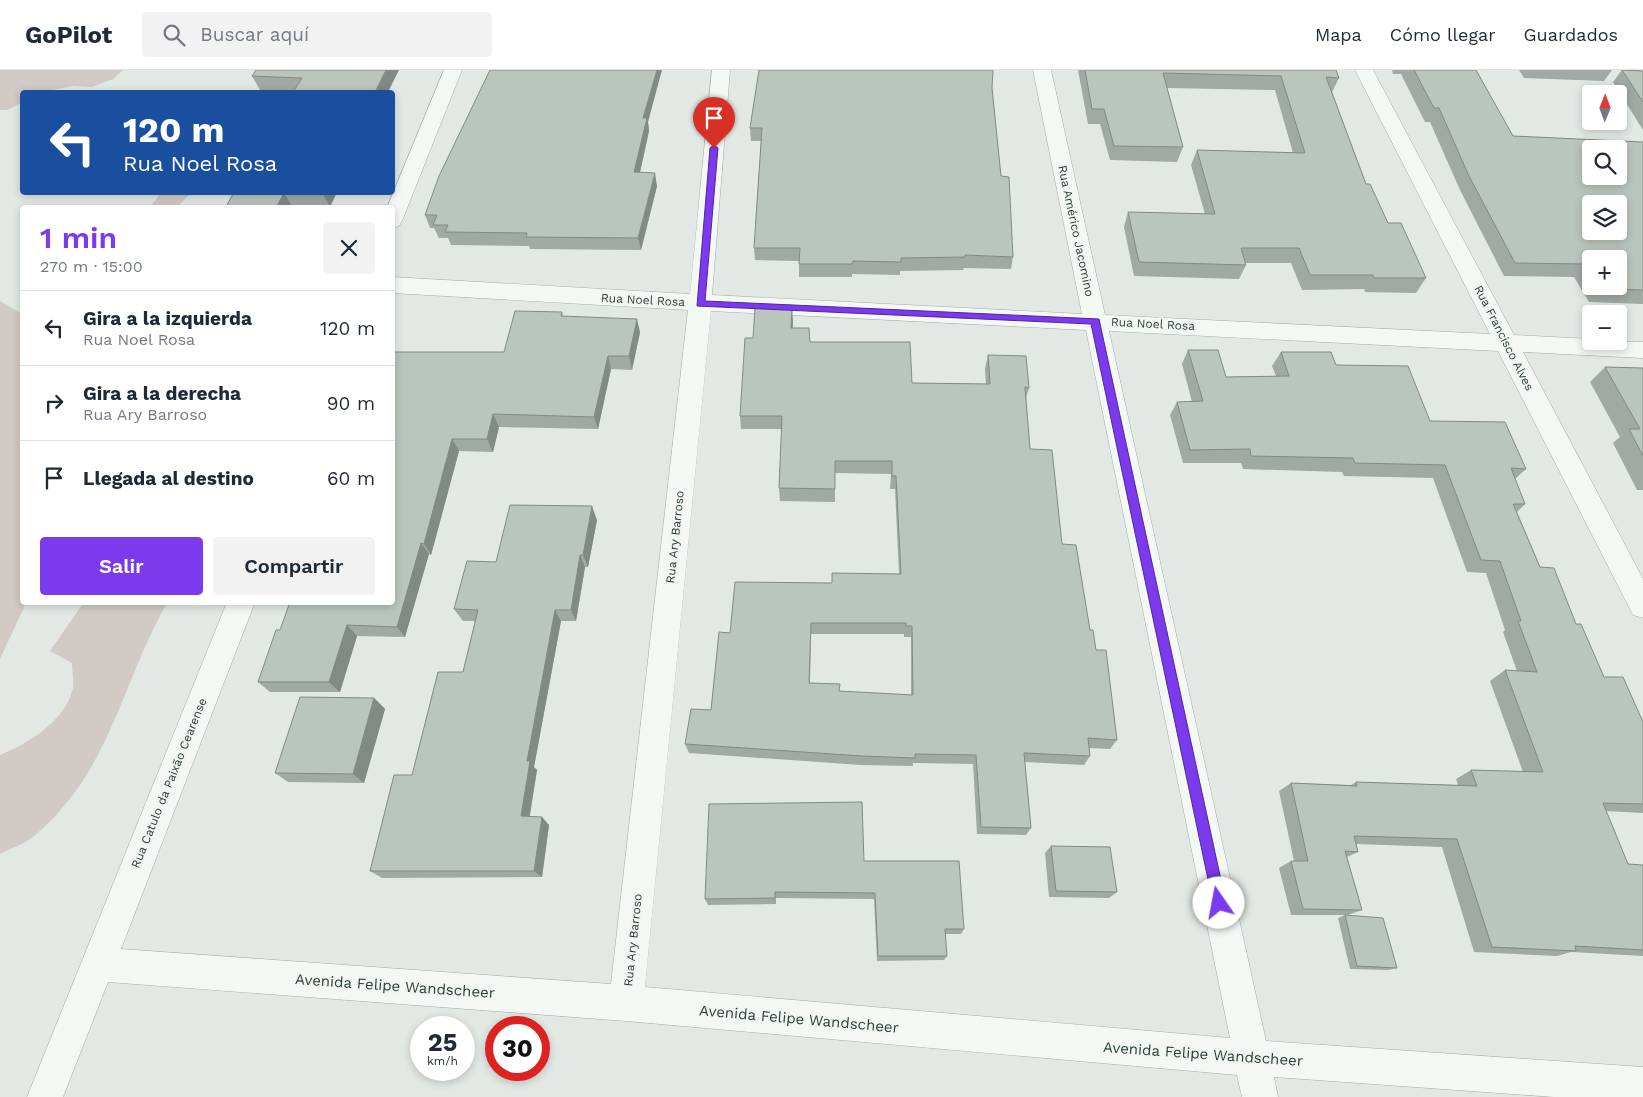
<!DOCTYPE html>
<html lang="es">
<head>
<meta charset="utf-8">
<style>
	body { margin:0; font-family:"Work Sans",sans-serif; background:#f2f2f3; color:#1f2937; height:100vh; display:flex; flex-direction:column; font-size:19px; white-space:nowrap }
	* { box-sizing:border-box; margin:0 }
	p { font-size:16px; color:#747a83 }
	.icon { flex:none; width:28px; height:28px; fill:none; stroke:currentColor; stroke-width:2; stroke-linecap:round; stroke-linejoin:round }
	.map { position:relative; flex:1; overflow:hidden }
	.details { position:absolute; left:20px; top:135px; width:375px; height:400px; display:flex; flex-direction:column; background:#fff; border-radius:5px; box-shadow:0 2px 8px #0003 }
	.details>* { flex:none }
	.guide { position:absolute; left:20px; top:20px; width:375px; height:105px; border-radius:5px; box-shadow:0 2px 8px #0003; background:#1a4fa0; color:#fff; overflow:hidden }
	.needle { width:32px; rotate:1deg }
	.fabs { position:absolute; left:1582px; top:15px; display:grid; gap:10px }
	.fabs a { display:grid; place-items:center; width:45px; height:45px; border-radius:5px; background:#fff; box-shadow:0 2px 8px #0003; font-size:25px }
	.speed { position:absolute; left:410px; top:946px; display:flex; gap:10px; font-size:25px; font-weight:700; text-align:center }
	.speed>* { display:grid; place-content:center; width:65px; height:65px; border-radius:50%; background:#fff; box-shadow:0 2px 8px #0003; line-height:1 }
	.speed small { font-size:12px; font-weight:400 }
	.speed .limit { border:8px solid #d22; background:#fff; color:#111 }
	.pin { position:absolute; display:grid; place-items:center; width:42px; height:42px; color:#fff; margin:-51px -21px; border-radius:50% 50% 50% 0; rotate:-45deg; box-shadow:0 0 5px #0007 }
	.pin .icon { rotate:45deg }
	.me { position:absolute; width:55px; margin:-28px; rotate:348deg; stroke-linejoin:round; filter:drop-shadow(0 0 4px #0008) }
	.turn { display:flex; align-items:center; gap:18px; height:105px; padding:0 20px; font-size:22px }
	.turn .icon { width:65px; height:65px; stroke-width:2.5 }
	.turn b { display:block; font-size:35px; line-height:42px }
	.round { display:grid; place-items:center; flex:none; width:52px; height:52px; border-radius:5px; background:#f2f2f3 }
	.head { display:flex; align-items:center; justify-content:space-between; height:85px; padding:0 20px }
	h1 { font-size:30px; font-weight:600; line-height:38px; color:#7c3aed }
	.action { display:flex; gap:10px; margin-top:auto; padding:10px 20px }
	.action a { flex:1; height:58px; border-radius:5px; background:#7c3aed; color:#fff; font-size:20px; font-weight:600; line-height:58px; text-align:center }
	.action a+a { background:#f2f2f3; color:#1f2937 }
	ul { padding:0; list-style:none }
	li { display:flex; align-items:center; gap:15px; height:75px; padding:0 20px; border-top:1px solid #e0e1e3 }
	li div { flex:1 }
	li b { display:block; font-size:19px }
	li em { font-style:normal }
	header { display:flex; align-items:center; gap:30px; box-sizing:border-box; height:70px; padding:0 25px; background:#fff; border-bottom:1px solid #e0e1e3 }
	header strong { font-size:24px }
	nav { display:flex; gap:28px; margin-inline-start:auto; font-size:18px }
	.search { width:350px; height:45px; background:#f2f2f3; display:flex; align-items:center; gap:12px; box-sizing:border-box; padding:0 18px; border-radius:5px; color:#747a83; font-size:19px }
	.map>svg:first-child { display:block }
</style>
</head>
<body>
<header>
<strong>GoPilot</strong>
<div class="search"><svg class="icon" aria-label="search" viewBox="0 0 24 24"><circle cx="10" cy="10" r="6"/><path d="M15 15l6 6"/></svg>Buscar aquí</div>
<nav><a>Mapa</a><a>Cómo llegar</a><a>Guardados</a></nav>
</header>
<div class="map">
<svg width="1643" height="1027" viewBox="0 0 1643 1027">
	<rect width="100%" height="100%" fill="#e2e9e4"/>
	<g fill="#d2cac4">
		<polygon points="0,0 123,0 113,9 92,17 72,16 42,22 22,22 22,32 8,40 0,40"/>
		<polygon points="161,123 161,122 191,123 177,137 150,137"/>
		<polygon points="0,231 22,244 22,532 26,533 0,589"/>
		<path d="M 84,532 L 167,533 C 121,614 110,703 34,766 C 25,774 11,778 0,784 L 0,685 C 27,674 64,652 72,621 C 75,614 72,602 72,593 L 50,581 Z"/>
	</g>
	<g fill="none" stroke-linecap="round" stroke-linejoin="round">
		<defs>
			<g id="street">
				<polygon points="444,0 462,0 402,151 399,156 392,158 392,138 387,138"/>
				<path d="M 712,0 L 730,0 L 712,225 L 1082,244 L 1033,0 L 1051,0 L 1105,245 L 1490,264 L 1355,0 L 1373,0 L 1514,265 L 1591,269 L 1591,271 L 1643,272 L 1643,288 L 1523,282 L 1643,509 L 1643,548 L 1633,545 L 1498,281 L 1109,261 L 1266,971 L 1643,997 L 1643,1027 L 1554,1027 L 1274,1007 L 1278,1027 L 1242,1027 L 1237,1005 L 626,951 L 108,912 L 63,1027 L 27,1027 L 227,532 L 255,532 L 121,879 L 611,914 L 688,240 L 392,223 L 392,207 L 690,224 ZM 711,241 L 1086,260 L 1230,968 L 645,917 Z"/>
			</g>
		</defs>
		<use href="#street" stroke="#a0aca4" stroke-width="1"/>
		<use href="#street" fill="#f4f8f5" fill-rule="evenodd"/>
	</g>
	<g fill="#a0a9a3" fill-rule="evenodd">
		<polygon points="399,0 294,21 260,20 252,6"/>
		<polygon points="1078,0 1336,0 1339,8 1332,22 1366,114 1388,153 1426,208 1416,223 1365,222 1364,219 1302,220 1291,193 1245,193 1246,195 1239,209 1134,206 1124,157 1128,142 1205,144 1191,95 1197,80 1293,83 1275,20 1167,18 1183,77 1177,92 1110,90 1100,54 1088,54"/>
		<path d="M 1392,0 L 1476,0 L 1513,66 L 1643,72 L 1643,234 L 1589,232 L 1574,207 L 1504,206 L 1460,120 L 1430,52 L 1425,52 L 1401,4 L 1393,4 ZM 1591,189 L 1619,216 L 1591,216 Z"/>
		<polygon points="1519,0 1612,0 1604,11 1524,8"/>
		<polygon points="1622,0 1643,1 1643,60 1613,12"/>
		<polygon points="992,18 1001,106 1013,187 1011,199 964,198 963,200 900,201 900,205 852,204 852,207 799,207 799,191 755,190 754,178 761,71 751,71 750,58"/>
		<polygon points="648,52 649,61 640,103 657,116 641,180 530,179 529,176 451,175 448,168 439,168 434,158 430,158 425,145"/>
		<polygon points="234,122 337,122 330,137 292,136 291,138 226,138 226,137"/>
		<path d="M 792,238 L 792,258 L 810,272 L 912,313 L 986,314 L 985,299 L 988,285 L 1029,318 L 1026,328 L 1030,379 L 1096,580 L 1117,670 L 1110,679 L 1089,678 L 1090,686 L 1084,695 L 1025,692 L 1031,758 L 1026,765 L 977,764 L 973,694 L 913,693 L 913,696 L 861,695 L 689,683 L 685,674 L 711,640 L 730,563 L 832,513 L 899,504 L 895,419 L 890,419 L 891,404 L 835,403 L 835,432 L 780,431 L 779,418 L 782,359 L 741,359 L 740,346 L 753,268 ZM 811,564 L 904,564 L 904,567 L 911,567 L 911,625 L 839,622 L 810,613 Z"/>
		<polygon points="562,242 563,246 640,262 632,300 611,299 598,359 499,357 493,382 459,381 431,485 429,484 405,567 357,566 340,622 270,622 258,612 280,560 392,532 392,282 504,282"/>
		<polygon points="1188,280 1226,307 1276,306 1272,296 1281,282 1336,295 1430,351 1526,399 1515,409 1525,434 1517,442 1540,497 1576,554 1604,607 1643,652 1643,743 1606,741 1628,794 1643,795 1643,886 1571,882 1557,886 1474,882 1442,777 1356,774 1358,782 1347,787 1362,840 1348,845 1397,898 1389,900 1350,899 1338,848 1345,845 1291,845 1279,798 1291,791 1294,791 1279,721 1291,713 1351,715 1356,712 1458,715 1456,709 1471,700 1523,702 1490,611 1505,600 1517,601 1503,562 1505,560 1486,503 1467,502 1433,408 1344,406 1342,402 1243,399 1241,393 1183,393 1170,345 1177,332 1192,332 1182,294"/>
		<polygon points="1605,297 1643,298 1643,420 1637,420 1613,373 1620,367 1590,312"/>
		<polygon points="597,450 588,497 585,497 576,551 561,551 534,697 537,700 530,746 549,755 542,807 382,808 370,801 412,705 463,602 475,551 463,551 454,539 496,492"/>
		<polygon points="374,628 385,639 364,713 288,712 275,703"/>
		<polygon points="1051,776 1117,822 1109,828 1049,827 1045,783"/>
		<polygon points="864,791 964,859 961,864 945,864 947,886 944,890 877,891 874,829 776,828 776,834 708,835 705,829"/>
	</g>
	<g fill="#828a85">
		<polygon points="386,0 399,0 388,22 375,22"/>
		<polygon points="657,0 662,0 648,52 649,61 637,115 634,102 643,48"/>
		<polygon points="655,103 657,116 641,180 638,168"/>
		<polygon points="323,122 337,122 330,137 323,124"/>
		<polygon points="284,123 292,136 291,138 276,138"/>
		<polygon points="792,238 793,252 792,272 791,258"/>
		<polygon points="637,249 640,262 632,300 629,286"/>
		<polygon points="608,286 611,299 598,359 594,347"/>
		<polygon points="493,344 499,357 493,382 487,369"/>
		<polygon points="452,369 459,381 431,485 424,474"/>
		<polygon points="592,436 597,450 588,497 583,485"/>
		<polygon points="421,473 429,484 405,567 397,557"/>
		<polygon points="580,485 585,497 576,551 571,540"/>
		<polygon points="555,540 561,551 534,697 537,700 528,754 521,746 527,691"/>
		<polygon points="347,555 357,566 340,622 329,612"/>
		<polygon points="374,628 385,639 364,713 353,704"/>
		<polygon points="542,747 549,755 542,807 534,801"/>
	</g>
	<g fill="#bac5be" stroke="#828a85" fill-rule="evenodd">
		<polygon points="256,0 386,0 375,22 293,22 302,8 252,6"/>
		<polygon points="490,0 657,0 643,48 647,48 634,102 655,103 638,168 526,167 527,163 445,162 448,155 433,155 437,145 425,145 439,106"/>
		<polygon points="759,0 993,0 992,18 1001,106 1009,107 1013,187 965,185 965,187 901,188 901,192 853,191 852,194 799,194 800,178 754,178 762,58 750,58"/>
		<polygon points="1085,0 1336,0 1339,8 1326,7 1366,114 1370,114 1388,153 1401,153 1426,208 1374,208 1373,205 1310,205 1299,178 1241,178 1246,195 1139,192 1128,142 1215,144 1197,80 1305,83 1281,6 1163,3 1183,77 1114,76 1104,39 1092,39"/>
		<path d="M 1414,0 L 1476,0 L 1513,66 L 1643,72 L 1643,220 L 1601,219 L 1599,216 L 1619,216 L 1619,189 L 1591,189 L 1591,203 L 1586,194 L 1515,193 L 1469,106 L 1439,38 L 1434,38 ZM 1591,79 L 1619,79 L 1619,106 L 1591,106 ZM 1591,134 L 1619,134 L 1619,161 L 1591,161 Z"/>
		<polygon points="1622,0 1643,1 1643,32"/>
		<polygon points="234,122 323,122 323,124 284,123 276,138 229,138 230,137 226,137"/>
		<path d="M 755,238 L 792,238 L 791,258 L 809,258 L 810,272 L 910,272 L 912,313 L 990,314 L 988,285 L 1026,286 L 1029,318 L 1025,317 L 1030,379 L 1052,380 L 1062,474 L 1076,475 L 1090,560 L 1093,560 L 1096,580 L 1106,580 L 1117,670 L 1088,668 L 1090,686 L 1024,683 L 1031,758 L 981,757 L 976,685 L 915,684 L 915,688 L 862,686 L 685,674 L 691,639 L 711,640 L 719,562 L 730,563 L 735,512 L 832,513 L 832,503 L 901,504 L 896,406 L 892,406 L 892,391 L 835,391 L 835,419 L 779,418 L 782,346 L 740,346 L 745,268 L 753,268 ZM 811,553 L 906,553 L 906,556 L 912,556 L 913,625 L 839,621 L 840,614 L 809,613 Z"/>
		<polygon points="515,241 562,242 561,246 637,249 629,286 608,286 594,347 493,344 487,369 452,369 424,474 421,473 397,557 347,555 329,612 258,612 276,560 280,560 290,532 392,532 392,282 504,282"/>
		<polygon points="1188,280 1218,280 1226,307 1289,306 1281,282 1331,282 1336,295 1408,296 1430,351 1505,352 1526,399 1511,398 1525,434 1513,434 1540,497 1554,498 1576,554 1581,554 1604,607 1623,607 1643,652 1643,734 1603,733 1628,794 1643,795 1643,880 1575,876 1576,881 1492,877 1457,769 1354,766 1358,782 1345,781 1362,840 1303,839 1291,791 1308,791 1291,713 1357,716 1356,712 1477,716 1471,700 1543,702 1505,600 1537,602 1518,551 1521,551 1500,491 1481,490 1445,395 1355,393 1353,388 1251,386 1250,379 1190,380 1177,332 1203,331"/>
		<polygon points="1605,297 1643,298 1643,386 1629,359 1640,359"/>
		<polygon points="510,435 592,436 583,485 580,485 571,540 555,540 527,691 530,691 521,746 542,747 534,801 370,801 394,705 412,705 438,602 463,602 478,540 454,539 467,491 496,492"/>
		<polygon points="300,627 374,628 353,704 275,703"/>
		<polygon points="862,732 864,791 959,791 964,859 945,859 947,886 878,886 875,823 775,822 775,828 705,829 709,734"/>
		<polygon points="1051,776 1110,777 1117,822 1056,821"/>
		<polygon points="1345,845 1383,848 1397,898 1357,896"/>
	</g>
	<polygon fill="#7c3aed" stroke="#51269a" points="714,75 718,78 705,231 1099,249 1226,833 1224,838 1219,840 1215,838 1213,833 1091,254 697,236 710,78"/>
	<g text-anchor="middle" stroke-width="5" stroke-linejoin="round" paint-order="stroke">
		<g font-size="12" fill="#2c3f33" stroke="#f1f6f3">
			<text transform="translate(1076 161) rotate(78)" y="4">Rua Américo Jacomino</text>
			<text transform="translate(643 230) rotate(3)" y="4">Rua Noel Rosa</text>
			<text transform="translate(1153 254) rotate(3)" y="4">Rua Noel Rosa</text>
			<text transform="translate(1504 268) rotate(63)" y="4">Rua Francisco Alves</text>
			<text transform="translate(675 467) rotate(-84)" y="4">Rua Ary Barroso</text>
			<text transform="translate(169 713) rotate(-68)" y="4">Rua Catulo da Paixão Cearense</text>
			<text transform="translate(633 870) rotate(-84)" y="4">Rua Ary Barroso</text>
		</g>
		<g font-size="15" fill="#2c3f33" stroke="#f1f6f3">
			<text transform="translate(395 916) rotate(4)" y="5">Avenida Felipe Wandscheer</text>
			<text transform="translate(799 949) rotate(5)" y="5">Avenida Felipe Wandscheer</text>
			<text transform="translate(1203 984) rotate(4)" y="5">Avenida Felipe Wandscheer</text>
		</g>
	</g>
</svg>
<div class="fabs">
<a><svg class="needle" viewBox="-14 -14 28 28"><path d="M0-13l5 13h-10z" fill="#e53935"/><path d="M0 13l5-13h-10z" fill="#747a83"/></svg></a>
<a><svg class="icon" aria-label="search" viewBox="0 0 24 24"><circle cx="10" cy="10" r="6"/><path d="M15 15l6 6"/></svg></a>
<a><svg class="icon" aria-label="layers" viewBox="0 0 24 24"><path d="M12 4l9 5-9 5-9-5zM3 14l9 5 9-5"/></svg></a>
<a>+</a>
<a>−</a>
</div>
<div class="speed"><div>25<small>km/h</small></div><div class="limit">30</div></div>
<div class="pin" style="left:714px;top:78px;background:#d93025"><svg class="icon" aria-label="arrive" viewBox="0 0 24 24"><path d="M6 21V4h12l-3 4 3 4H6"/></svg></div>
<svg class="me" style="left:1219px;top:833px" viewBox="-20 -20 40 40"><circle r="19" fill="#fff"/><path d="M0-13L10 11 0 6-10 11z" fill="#7c3aed"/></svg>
<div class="guide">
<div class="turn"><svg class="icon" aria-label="left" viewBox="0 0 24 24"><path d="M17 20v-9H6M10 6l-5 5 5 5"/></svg><div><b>120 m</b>Rua Noel Rosa</div></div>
</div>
<section class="details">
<div class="head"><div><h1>1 min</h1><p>270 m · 15:00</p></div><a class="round"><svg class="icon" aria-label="close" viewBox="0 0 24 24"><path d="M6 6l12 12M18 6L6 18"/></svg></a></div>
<ul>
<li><svg class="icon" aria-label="left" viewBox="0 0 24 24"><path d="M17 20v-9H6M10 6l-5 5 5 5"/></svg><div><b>Gira a la izquierda</b><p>Rua Noel Rosa</p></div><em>120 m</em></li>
<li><svg class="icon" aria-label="right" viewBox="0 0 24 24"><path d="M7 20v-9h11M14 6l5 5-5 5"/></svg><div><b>Gira a la derecha</b><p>Rua Ary Barroso</p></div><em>90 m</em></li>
<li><svg class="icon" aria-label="arrive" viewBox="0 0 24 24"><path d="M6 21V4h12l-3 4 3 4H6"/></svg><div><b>Llegada al destino</b></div><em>60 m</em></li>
</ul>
<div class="action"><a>Salir</a><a>Compartir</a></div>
</section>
</div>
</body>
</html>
